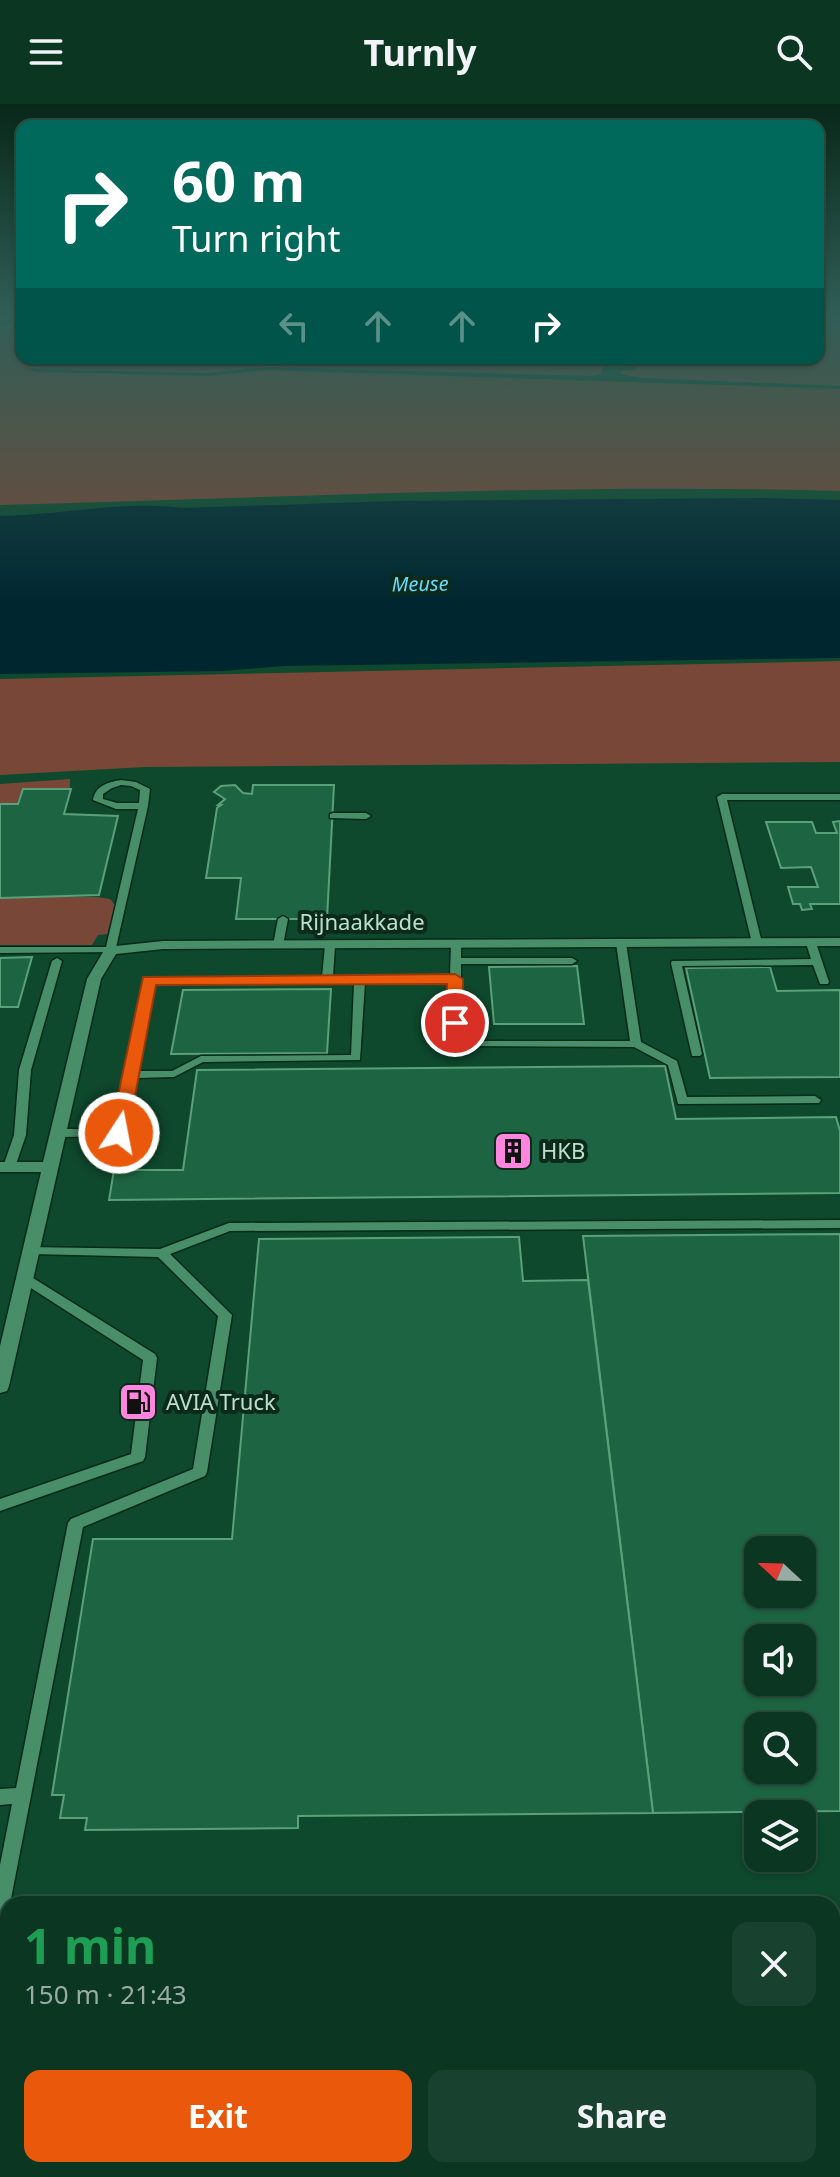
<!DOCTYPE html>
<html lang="en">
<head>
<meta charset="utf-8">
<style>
	body { margin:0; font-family:"Noto Sans",sans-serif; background:#18412f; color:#f1f3f6; height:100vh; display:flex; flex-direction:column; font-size:30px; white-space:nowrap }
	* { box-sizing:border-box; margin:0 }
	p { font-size:26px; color:#99aba5 }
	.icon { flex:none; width:44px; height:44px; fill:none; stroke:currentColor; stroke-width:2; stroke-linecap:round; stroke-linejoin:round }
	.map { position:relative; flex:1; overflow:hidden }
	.sheet { position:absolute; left:0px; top:1792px; width:840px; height:282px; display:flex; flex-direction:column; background:#0a3622; border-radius:24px 24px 0 0; box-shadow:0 2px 6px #0004,0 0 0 2px #2a5040 }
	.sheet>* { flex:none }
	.top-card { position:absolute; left:16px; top:16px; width:808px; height:244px; border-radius:16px; box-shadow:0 2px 6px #0004,0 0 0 2px #2a5040; background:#00695c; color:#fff; overflow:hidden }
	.needle { width:52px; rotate:292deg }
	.fabs { position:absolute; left:744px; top:1432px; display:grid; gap:16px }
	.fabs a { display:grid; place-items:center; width:72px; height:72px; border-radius:16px; background:#0a3622; box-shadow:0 2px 6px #0004,0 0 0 2px #2a5040; font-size:40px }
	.pin { position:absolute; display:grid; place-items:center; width:68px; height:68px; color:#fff; margin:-34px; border:4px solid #fff; border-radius:50%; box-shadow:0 2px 8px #0007 }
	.me { position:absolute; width:88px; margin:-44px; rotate:11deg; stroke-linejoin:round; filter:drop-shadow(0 0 6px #0008) }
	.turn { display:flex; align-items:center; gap:28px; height:168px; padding:0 24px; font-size:36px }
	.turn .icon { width:104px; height:104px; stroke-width:2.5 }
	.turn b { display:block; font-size:56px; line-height:68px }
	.lanes { display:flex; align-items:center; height:76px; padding:0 24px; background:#0003; justify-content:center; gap:40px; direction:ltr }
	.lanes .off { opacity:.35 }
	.round { display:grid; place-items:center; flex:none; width:84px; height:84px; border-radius:16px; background:#18412f }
	.overview { display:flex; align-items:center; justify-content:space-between; height:136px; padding:0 24px }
	h1 { font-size:48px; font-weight:700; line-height:60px; color:#1e9e55 }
	.button { display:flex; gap:16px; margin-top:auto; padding:16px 24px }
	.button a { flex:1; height:92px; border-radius:16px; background:#ea580c; color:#fff; font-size:32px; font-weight:700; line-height:92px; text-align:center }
	.button a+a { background:#18412f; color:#f1f3f6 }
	header { display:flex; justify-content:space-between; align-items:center; height:104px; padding:0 24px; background:#0a3622; font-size:36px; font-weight:700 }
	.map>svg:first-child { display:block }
</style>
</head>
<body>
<header><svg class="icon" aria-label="menu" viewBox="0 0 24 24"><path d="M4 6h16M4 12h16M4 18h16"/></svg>Turnly<svg class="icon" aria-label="search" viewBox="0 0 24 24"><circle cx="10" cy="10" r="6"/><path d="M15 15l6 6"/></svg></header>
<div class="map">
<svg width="840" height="2073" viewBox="0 0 840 2073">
	<rect width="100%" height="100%" fill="#0e482d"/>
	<g fill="#794737">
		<path d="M 0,209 L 22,209 L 22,254 L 602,254 L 601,270 L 591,272 L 267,263 L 208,269 L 27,265 L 35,268 L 208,272 L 266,266 L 840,285 L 840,387 C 560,379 280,394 0,401 Z"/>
		<polygon points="818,209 840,209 840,282 642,274 620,270 621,267 636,266 636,256 620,254 818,254"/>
		<polygon points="840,557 840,658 145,663 0,671 0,575"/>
		<polygon points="70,675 70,686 22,686 16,701 0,701 0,680"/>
		<polygon points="0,793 97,793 110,795 115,801 108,830 98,831 92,841 0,841"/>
	</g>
	<path fill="#002730" d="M 761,394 L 840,396 L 840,554 L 284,562 L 223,567 L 0,570 L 0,412 C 61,411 123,396 184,404 L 396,397 Z"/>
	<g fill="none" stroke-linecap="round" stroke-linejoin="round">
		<polyline stroke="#002730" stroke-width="4" points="0,220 22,215"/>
	</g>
	<g fill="#1d6542" stroke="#5aa179" stroke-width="2" fill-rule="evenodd">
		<polygon points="235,681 243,689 252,690 253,681 334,681 327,815 236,815 241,774 206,774 217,704 221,701 218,701 225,695 214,688 221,682"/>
		<polygon points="23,685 71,685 64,710 118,712 99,791 0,794 0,700 18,700"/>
		<polygon points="840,717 840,800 810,800 812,805 802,806 800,800 793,800 788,783 818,783 811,763 781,764 766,718 812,718 816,729 837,729 833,718"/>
		<polygon points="32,853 18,903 0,903 0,854"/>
		<polygon points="577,862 584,920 494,920 489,863"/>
		<polygon points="770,863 777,887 840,886 840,973 710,974 686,864"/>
		<polygon points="331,885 327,949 171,950 183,886"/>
		<polygon points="665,962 676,1015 836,1013 840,1027 840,1089 109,1096 114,1066 183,1066 197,966"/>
		<path d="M 840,1130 L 840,1707 L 653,1709 L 583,1132 ZM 758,1446 L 802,1446 L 802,1490 L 758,1490 ZM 758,1534 L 802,1534 L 802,1578 L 758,1578 ZM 758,1622 L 802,1622 L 802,1666 L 758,1666 Z"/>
		<polygon points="519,1133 523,1177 588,1176 653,1709 298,1712 298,1724 85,1726 87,1714 60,1714 64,1691 52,1691 93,1435 232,1435 259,1135"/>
	</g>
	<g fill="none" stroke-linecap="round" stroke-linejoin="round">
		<defs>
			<g id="lane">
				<path d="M 121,676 L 136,678 L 150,685 L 148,702 L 115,848 L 0,849 L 0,843 L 106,843 L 138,705 L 116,705 L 93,696 C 95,682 108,678 121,676 ZM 121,681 L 131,682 L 140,686 L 139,699 L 117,699 L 103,695 L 103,690 L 112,684 Z"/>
				<polygon points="722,690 840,690 840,696 727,696 762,839 757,842 752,839 717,693"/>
				<polygon points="333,709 366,709 371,712 366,715 330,714 330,710"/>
				<polygon points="283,812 288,815 283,841 278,844 273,841 278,815"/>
				<path d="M 621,836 L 626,839 L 641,938 L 677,957 L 687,993 L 815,992 L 821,996 L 819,999 L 678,1000 L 668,961 L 634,943 L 451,942 L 449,940 L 450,878 L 365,879 L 360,956 L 203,958 L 174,973 L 136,974 L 123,1032 L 58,1033 L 52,1029 L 58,1025 L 114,1025 L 145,875 L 322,873 L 325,841 L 330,838 L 335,841 L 333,873 L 450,872 L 451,840 L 456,837 L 461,840 L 461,854 L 572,854 L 577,857 L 572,860 L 461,860 L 461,937 L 630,937 L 616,839 ZM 354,879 L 351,951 L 201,952 L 172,967 L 137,967 L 154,880 Z"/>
				<polygon points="811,836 816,839 829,878 828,880 820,880 813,861 682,862 702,950 700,952 692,952 671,859 672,857 811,855 806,839"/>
				<polygon points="57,854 62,857 31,966 26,1031 15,1063 9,1067 3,1063 14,1031 19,966 52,857"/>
				<polygon points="840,1116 840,1124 230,1127 170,1150 232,1211 207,1368 205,1372 83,1423 10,1800 8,1800 6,1813 0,1816 0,1761 12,1700 0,1701 0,1685 16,1684 68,1419 71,1415 193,1365 218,1212 158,1153 31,1150 26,1149 25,1146 26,1143 160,1145 229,1119"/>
				<polygon points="25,1169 155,1250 157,1254 145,1353 143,1357 0,1407 0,1395 131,1350 143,1256 20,1177 18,1174 20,1171"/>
				<polygon points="0,1825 8,1830 8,1856 0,1851"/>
				<rect x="832" y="1853" width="8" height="18"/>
				<polygon points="5,1990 8,1991 8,2032 0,2037 0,1992"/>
				<polygon points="774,2066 794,2066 795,2073 775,2073"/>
			</g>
			<g id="street">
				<polygon points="840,834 840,842 163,845 116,850 101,875 9,1282 7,1287 0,1289 0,1242 41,1068 0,1068 0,1058 43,1058 87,875 106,843 163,837"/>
				<rect x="832" y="1980" width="8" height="26"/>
				<rect x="0" y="1987" width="8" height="26"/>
			</g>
		</defs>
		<use href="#lane" stroke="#042b19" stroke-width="3"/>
		<use href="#street" stroke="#042b19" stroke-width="3"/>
		<use href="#lane" fill="#488f69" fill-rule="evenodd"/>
		<use href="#street" fill="#488f69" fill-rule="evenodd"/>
	</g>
	<linearGradient id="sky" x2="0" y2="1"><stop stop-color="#082819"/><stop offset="0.42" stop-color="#305e57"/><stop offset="1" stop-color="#305e57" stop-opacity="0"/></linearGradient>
	<rect width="840" height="500" fill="url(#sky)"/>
	<polygon fill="#ea580c" stroke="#983908" stroke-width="2" points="455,870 463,875 463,919 455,924 447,919 447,880 156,881 128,1029 119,1035 110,1029 143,873"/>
	<defs>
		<symbol id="building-square" viewBox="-11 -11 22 22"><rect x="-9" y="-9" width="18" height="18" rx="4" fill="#ff85df" stroke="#0c2a1b"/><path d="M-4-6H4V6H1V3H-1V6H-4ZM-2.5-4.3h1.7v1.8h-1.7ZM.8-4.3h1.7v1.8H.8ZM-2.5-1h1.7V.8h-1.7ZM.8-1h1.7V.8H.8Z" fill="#111"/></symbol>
		<symbol id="fuel-square" viewBox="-11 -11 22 22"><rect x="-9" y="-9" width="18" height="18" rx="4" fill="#ff85df" stroke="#0c2a1b"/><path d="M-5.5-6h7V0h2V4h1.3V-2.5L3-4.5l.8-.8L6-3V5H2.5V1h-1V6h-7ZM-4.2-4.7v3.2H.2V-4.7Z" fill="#111"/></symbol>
	</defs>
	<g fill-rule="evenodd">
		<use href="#building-square" x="491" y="1025" width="44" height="44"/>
		<use href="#fuel-square" x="116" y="1276" width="44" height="44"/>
	</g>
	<g text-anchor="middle" stroke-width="8" stroke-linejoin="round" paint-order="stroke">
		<g font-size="20" font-style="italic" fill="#65dcfc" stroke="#0c2a1b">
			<text transform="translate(420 480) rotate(-1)" y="7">Meuse</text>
		</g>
		<g font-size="22" fill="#bde0ca" stroke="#0c2a1b">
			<text x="362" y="826">Rijnaakkade</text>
		</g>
		<g font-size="22" fill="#bde0ca" stroke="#0c2a1b" text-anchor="start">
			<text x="541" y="1055">HKB</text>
			<text x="166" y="1306">AVIA Truck</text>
		</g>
	</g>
</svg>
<div class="fabs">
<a><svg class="needle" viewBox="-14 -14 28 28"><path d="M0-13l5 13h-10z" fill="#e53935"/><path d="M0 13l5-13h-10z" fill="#99aba5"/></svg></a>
<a><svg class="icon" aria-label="sound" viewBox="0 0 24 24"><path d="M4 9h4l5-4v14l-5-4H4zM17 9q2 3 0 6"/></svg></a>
<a><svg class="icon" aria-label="search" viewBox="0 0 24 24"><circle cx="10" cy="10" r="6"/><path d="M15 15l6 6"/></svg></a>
<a><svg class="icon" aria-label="layers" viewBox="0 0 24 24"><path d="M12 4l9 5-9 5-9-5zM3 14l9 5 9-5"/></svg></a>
</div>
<div class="pin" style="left:455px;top:919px;background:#d93025"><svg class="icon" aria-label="arrive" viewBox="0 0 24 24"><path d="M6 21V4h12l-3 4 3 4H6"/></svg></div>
<svg class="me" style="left:119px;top:1029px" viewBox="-20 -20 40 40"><circle r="17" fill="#ea580c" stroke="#fff" stroke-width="3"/><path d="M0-11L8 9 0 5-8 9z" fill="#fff"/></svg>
<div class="top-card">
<div class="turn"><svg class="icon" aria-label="right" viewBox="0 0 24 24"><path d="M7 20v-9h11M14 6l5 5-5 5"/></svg><div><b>60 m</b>Turn right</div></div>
<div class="lanes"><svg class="icon off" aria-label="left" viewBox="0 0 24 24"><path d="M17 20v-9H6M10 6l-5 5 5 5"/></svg><svg class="icon off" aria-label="ahead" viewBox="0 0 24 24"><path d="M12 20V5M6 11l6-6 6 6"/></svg><svg class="icon off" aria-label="ahead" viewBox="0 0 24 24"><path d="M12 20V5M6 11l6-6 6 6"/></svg><svg class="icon" aria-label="right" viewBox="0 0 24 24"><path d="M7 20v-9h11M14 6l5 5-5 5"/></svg></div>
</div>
<section class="sheet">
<div class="overview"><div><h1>1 min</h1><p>150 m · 21:43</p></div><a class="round"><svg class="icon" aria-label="close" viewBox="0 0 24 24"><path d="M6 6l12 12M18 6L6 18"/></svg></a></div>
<div class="button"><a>Exit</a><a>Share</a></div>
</section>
</div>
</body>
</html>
